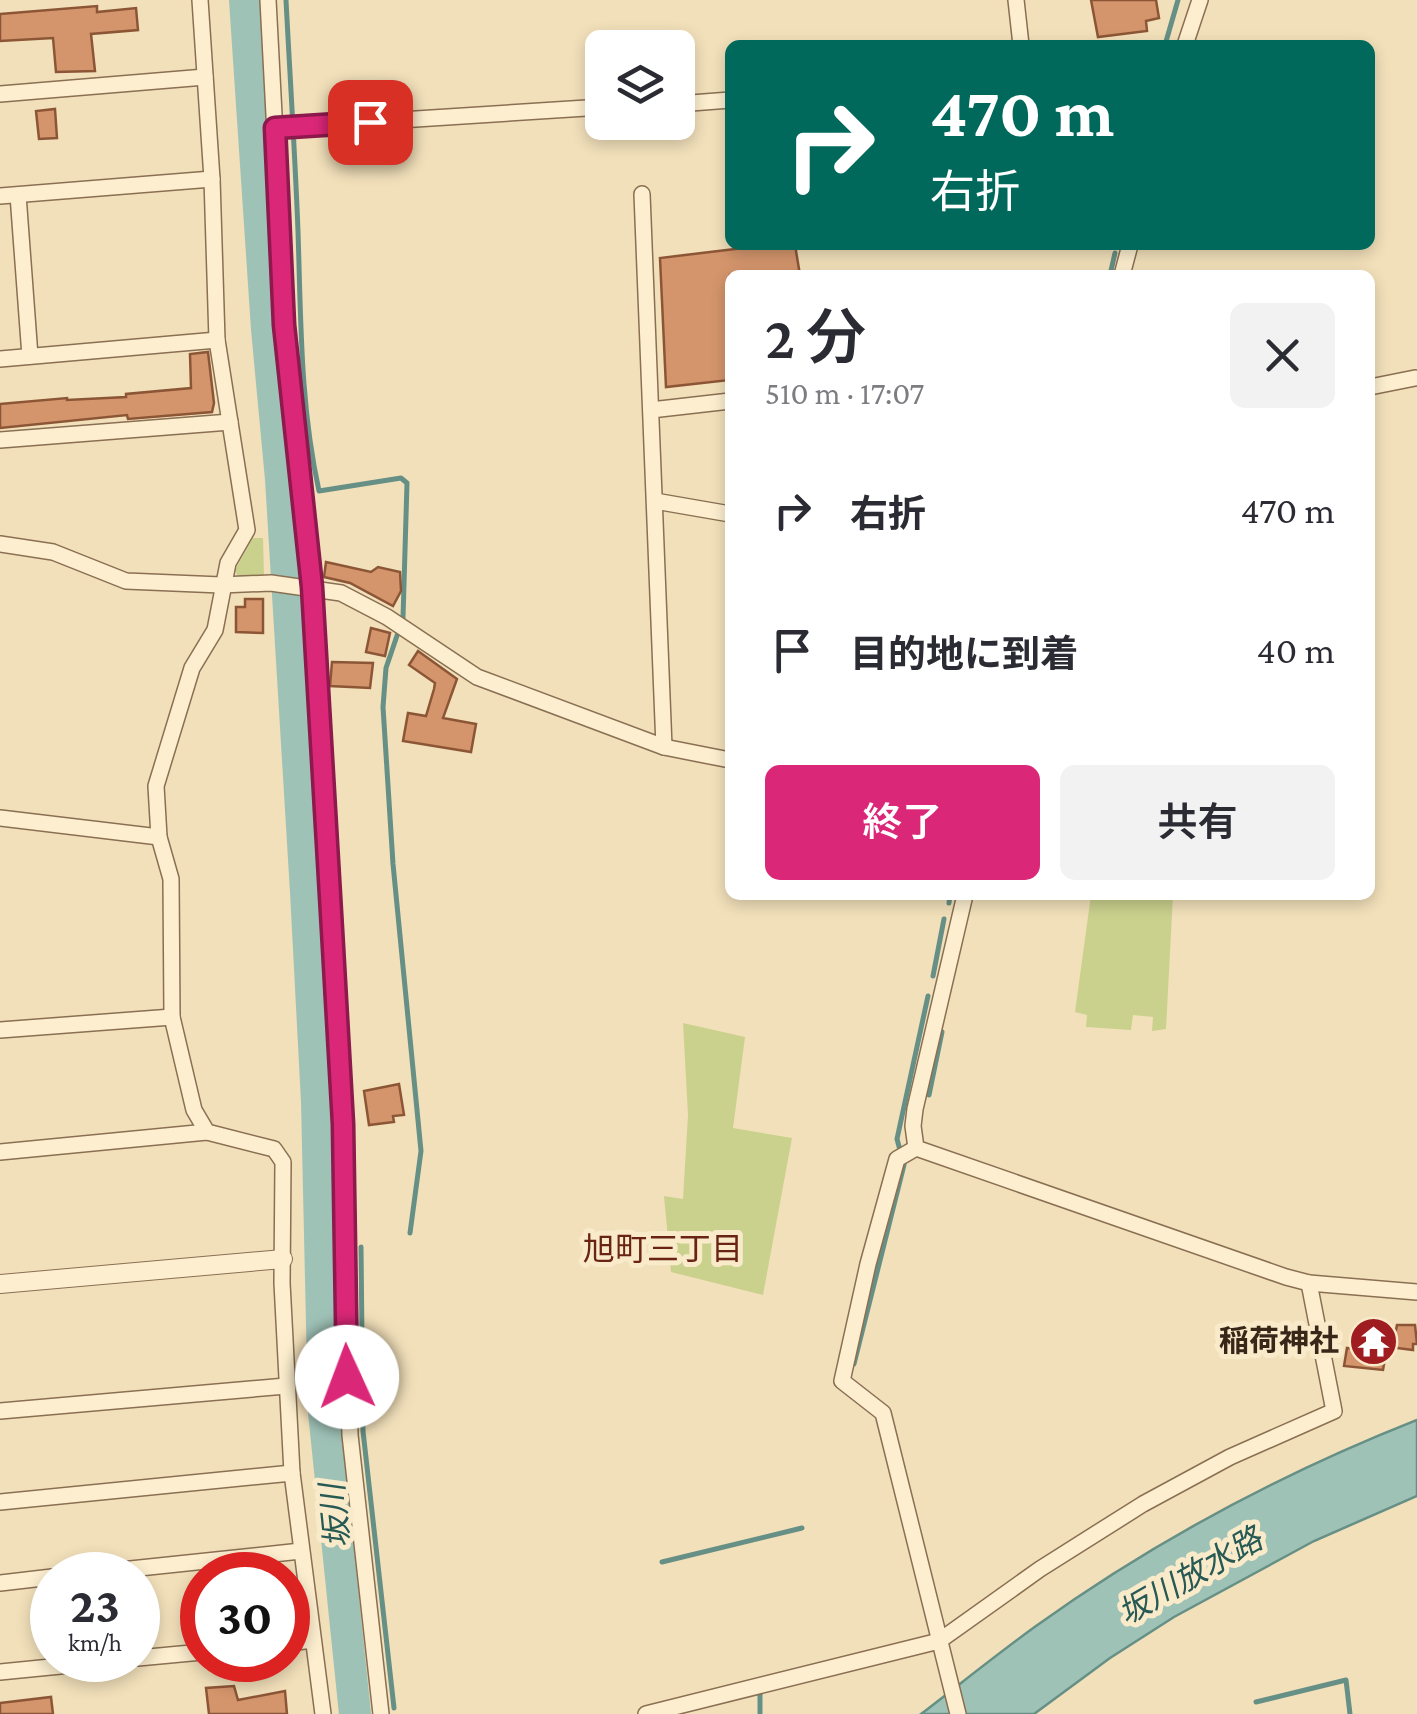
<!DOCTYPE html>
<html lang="ja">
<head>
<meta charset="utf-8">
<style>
	body { margin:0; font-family:"Crimson Pro","Noto Sans JP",serif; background:#f2f2f3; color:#2b2b33; height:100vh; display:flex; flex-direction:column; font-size:38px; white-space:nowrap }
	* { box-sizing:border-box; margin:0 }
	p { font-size:32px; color:#7c7c81 }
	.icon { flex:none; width:55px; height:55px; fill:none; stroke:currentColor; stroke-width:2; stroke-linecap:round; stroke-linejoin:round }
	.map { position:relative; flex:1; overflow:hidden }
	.drawer { position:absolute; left:725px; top:270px; width:650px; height:630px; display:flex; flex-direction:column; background:#fff; border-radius:15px; box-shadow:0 5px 15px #0003 }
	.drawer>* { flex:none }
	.banner { position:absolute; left:725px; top:40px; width:650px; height:210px; border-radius:15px; box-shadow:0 5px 15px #0003; background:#00695c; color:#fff; overflow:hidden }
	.tools { position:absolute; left:585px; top:30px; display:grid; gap:20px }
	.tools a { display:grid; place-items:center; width:110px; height:110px; border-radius:15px; background:#fff; box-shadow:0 5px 15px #0003; font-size:50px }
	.speed { position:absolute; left:30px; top:1552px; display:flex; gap:20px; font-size:50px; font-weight:700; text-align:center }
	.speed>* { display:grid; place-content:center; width:130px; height:130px; border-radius:50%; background:#fff; box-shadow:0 5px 15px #0003; line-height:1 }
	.speed small { font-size:25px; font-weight:400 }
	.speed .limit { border:15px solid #d22; background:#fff; color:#111 }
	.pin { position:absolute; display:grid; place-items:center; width:85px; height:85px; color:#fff; margin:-42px; border-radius:20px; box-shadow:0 5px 15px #0006 }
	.me { position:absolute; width:110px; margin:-55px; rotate:358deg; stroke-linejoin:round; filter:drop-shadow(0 0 8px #0008) }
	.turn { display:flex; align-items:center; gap:35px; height:210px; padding:0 40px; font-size:45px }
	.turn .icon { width:130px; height:130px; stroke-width:2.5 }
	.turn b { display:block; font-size:70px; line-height:85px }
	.round { display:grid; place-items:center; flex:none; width:105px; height:105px; border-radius:15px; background:#f2f2f3 }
	.head { display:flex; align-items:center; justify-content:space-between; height:170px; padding:0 40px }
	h1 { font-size:60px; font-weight:600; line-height:75px }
	.action { display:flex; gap:20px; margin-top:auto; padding:20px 40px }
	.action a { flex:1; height:115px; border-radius:15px; background:#db2777; color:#fff; font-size:40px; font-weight:600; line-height:115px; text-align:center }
	.action a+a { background:#f2f2f3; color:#2b2b33 }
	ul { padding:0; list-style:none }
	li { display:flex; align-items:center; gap:30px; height:140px; padding:0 40px }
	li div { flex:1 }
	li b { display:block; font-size:38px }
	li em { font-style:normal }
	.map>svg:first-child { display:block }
</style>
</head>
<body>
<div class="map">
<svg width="1417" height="1714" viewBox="0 0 1417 1714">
	<rect width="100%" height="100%" fill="#f2e0ba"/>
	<g fill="#cad18d">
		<polygon points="253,538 263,538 264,576 238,577 235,570"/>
		<polygon points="1091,895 1173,895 1166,1029 1152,1031 1153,1017 1133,1015 1131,1030 1086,1027 1087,1015 1075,1012"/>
		<polygon points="683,1023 745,1037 733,1128 792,1138 763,1295 671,1272 664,1196 683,1199 688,1115"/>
	</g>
	<path fill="#9fc2b7" stroke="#669085" stroke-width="2.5" d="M 1417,1420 L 1417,1496 L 1314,1541 L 1174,1617 L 1110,1658 L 1034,1714 L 921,1714 C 959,1685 997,1654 1036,1626 C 1153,1542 1283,1473 1417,1420 Z"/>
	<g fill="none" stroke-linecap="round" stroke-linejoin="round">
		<g stroke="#669085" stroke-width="5">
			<path d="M 286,0 C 290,77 295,154 298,231 C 301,320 300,404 319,491 L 401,478 L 407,483 L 403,618 L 386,668 L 383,707 L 393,864 L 421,1151 L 410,1233"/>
			<polyline points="1165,45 1178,0"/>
			<polyline points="1110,275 1115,253"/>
			<polyline points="949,903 950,895"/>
			<polyline points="933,976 944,919"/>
			<polyline points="929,1095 942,1032"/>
			<polyline points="361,1247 363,1431 394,1708"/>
			<polyline points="854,1364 904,1165 897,1139 928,996"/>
			<polyline points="662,1562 802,1528"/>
			<polyline points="760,1693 760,1714"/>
			<polyline points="1256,1702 1346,1680 1350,1714"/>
		</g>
		<polyline stroke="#9fc2b7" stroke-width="32" points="245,0 267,329 281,479 306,892 317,1102 324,1412 355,1714"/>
	</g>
	<g fill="#d4956c" stroke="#8c5636" stroke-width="2.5">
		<polygon points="1091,0 1156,0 1159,18 1146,21 1147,31 1098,37"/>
		<polygon points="97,6 97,12 136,8 138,30 91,34 95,71 56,72 53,38 0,41 0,14"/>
		<polygon points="55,109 57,138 39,139 36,111"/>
		<polygon points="769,245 795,245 800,275 730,275 730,380 666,387 660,258"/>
		<polygon points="208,352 214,403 212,412 128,419 127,415 0,428 0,404 67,398 67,400 126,397 126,394 191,388 190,354"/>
		<polygon points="326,562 371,572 378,567 400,572 401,591 393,606 350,583 324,577"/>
		<polygon points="245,599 263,599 263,633 236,632 236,607 245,607"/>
		<polygon points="371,628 390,633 385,656 366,652"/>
		<polygon points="418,651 457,679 443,718 476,724 471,752 403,741 408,713 426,716 434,689 435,683 409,665"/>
		<polygon points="332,662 373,663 370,688 330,686"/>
		<polygon points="399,1084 404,1115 393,1116 394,1122 369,1125 364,1091"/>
		<polygon points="1397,1325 1415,1325 1417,1344 1413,1344 1413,1350 1389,1347 1391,1328 1396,1330"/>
		<polygon points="1347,1348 1386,1353 1383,1370 1344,1366"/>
		<polygon points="234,1686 238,1700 285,1691 287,1714 209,1714 206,1688"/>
		<polygon points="51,1697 53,1714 0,1714 0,1703"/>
	</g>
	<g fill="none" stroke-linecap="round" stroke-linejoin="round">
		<defs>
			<g id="minor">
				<polyline points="200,0 212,179 217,340 247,530 228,563 215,630 192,668 156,786 159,837 171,879 172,1017 194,1110 207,1132 274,1149 283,1162 282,1283 292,1473 323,1714"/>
				<polyline points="268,0 285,325 313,587 333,930 343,1124 350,1435 381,1714"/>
				<polyline points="1016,0 1021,45"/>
				<polyline points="1185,45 1200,0"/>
				<polyline points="0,94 205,77"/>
				<polyline points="678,104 730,100"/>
				<polyline points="275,128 602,107"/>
				<polyline points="642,194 664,747"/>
				<polyline points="18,195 30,356"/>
				<polyline points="0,196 212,179"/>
				<polyline points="1122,275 1130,245"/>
				<polyline points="0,359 217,340"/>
				<polyline points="1370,387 1415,378"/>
				<polyline points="651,410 730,401"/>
				<polyline points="0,440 230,422"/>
				<polyline points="655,501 730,514"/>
				<polyline points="0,544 53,552 126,581 221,585 271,583 341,593 387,617 477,677 664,747 730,760"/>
				<polyline points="0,818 159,837"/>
				<polyline points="965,895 915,1109 913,1126 916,1148 1286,1277 1309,1283 1417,1292"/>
				<polyline points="0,1030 172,1017"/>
				<polyline points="916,1148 897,1159 868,1264 842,1381 883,1413 958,1714"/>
				<polyline points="0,1152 207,1132"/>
				<polyline points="0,1411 286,1386"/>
				<polyline points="0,1502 292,1473"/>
				<polyline points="73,1575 301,1551"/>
				<polyline points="0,1583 52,1577"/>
				<polyline points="288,1643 313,1640"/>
				<polyline points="138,1658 202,1652"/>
				<polyline points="0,1672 121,1660"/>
				<polyline points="646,1714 939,1641 1040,1569 1143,1504 1230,1457 1334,1411 1309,1283"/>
			</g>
			<polyline id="tertiary" points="0,1284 283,1259"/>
		</defs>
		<use href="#minor" stroke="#8a6f53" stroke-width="18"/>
		<use href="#tertiary" stroke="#8a6f53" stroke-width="20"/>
		<use href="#minor" stroke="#fceece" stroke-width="15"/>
		<use href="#tertiary" stroke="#fceece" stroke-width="18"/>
	</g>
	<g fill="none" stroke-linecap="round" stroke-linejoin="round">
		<defs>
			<polyline id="route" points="347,1377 343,1124 332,930 312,587 284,325 275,128 370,122"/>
		</defs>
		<use href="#route" stroke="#8e194d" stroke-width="25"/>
		<use href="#route" stroke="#db2777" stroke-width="18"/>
	</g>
	<defs>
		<symbol id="temple-disc" viewBox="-11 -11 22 22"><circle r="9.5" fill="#9f1d20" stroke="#f9eaca"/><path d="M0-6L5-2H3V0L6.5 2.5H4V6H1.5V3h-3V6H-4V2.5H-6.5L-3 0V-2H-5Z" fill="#fff"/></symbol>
	</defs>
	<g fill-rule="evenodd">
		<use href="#temple-disc" x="1346" y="1314" width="55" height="55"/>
	</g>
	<g text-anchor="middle" stroke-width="10" stroke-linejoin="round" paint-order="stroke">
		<g font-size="30" font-weight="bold" fill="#382719" stroke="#f9eaca" text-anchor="end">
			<text x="1339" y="1351">稲荷神社</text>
		</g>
		<g font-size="32" fill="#692414" stroke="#f9eaca">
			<text x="663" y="1260">旭町三丁目</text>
		</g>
		<g font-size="32" font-style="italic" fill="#275955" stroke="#f9eaca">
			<text transform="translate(335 1516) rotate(-96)" y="11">坂川</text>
			<text transform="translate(1190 1576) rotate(-30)" y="11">坂川放水路</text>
		</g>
	</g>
</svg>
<div class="tools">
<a><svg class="icon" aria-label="layers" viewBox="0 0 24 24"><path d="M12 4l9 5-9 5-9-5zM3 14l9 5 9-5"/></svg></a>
</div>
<div class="speed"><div>23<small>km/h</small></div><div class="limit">30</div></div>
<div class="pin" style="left:370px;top:122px;background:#d93025"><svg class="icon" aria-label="arrive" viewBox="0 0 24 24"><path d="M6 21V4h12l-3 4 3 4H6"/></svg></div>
<svg class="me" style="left:347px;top:1377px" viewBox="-20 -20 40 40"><circle r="19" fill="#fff"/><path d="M0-13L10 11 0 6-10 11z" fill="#db2777"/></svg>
<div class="banner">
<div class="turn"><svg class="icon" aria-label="right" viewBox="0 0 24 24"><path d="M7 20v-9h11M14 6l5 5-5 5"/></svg><div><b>470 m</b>右折</div></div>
</div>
<section class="drawer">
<div class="head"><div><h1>2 分</h1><p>510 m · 17:07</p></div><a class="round"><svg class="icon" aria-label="close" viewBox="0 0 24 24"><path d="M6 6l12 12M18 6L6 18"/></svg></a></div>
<ul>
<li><svg class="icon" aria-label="right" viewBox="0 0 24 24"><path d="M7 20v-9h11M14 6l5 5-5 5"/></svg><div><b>右折</b></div><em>470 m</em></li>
<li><svg class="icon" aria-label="arrive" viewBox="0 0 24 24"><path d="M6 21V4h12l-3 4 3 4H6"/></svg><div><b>目的地に到着</b></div><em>40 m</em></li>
</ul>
<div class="action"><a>終了</a><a>共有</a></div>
</section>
</div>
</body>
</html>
